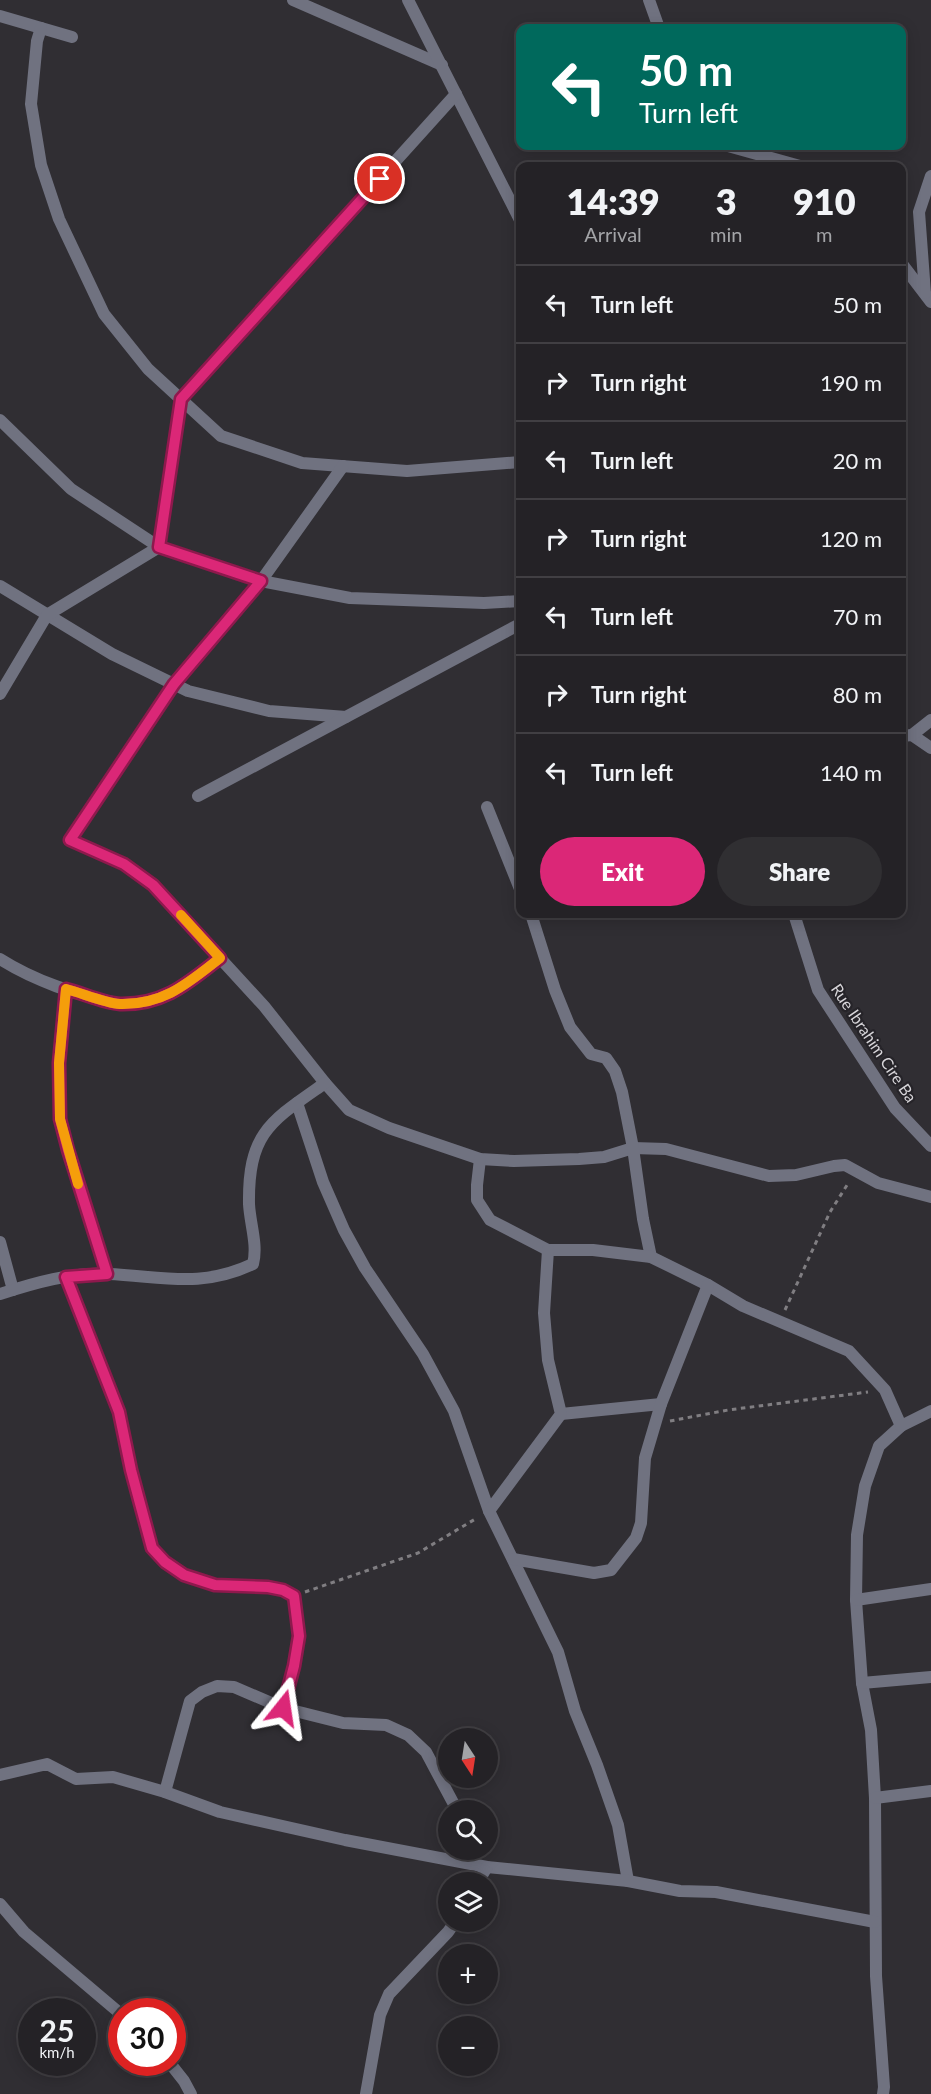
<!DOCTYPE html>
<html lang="en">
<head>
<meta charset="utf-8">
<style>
	body { margin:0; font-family:Lato,sans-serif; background:#302f32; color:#f1f3f6; height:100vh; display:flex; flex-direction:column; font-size:22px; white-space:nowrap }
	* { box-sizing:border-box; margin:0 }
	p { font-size:20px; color:#a3a4a7 }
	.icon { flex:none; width:33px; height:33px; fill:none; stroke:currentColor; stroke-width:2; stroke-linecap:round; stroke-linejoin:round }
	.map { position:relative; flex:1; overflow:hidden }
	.side { position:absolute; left:516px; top:162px; width:390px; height:756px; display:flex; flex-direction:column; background:#242226; border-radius:12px; box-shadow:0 3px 15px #0003,0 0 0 2px #413f43 }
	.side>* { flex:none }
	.top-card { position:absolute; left:516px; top:24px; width:390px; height:126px; border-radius:12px; box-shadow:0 3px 15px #0003,0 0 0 2px #413f43; background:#00695c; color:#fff; overflow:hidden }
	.needle { width:39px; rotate:168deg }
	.fabs { position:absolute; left:438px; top:1728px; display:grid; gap:12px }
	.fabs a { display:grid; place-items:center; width:60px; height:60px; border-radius:50%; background:#242226; box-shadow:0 3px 15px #0003,0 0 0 2px #413f43; font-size:30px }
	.speed { position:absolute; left:18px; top:1998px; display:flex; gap:12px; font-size:30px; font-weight:700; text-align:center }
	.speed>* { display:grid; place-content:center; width:78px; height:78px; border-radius:50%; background:#242226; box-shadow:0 3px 15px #0003,0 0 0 2px #413f43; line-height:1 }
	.speed small { font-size:15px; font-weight:400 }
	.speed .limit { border:9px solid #d22; background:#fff; color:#111 }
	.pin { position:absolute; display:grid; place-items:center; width:51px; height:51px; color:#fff; margin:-26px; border:3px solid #fff; border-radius:50%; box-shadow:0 2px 6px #0007 }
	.me { position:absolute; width:66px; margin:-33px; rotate:15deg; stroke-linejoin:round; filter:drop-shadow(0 0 4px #0008) }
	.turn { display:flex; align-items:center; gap:21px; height:126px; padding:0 24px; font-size:27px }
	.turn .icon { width:78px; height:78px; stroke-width:2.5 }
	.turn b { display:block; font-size:42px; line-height:51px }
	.eta { display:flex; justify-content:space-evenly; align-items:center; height:102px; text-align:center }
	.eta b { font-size:36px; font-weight:800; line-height:42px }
	.action { display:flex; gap:12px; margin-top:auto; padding:12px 24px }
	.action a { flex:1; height:69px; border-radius:36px; background:#db2777; color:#fff; font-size:24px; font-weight:800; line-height:69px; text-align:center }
	.action a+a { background:#302f32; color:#f1f3f6 }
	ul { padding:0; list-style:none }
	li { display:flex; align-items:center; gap:18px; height:78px; padding:0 24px; border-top:2px solid #413f43 }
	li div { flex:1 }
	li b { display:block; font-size:22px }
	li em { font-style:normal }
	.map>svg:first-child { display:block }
</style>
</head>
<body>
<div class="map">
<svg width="931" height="2094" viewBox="0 0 931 2094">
	<rect width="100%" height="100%" fill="#302e33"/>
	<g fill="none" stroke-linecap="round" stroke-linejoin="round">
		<g stroke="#807e82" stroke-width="3" stroke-dasharray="4.5 4.5" stroke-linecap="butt">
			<polyline points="785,1310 830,1212 849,1182"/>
			<polyline points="670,1421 728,1410 868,1392"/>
			<polyline points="305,1592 418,1553 477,1518"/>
		</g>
		<g stroke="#707280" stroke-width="12">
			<polyline points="293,0 442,65"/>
			<polyline points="408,0 520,220"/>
			<polyline points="649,0 659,28"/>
			<polyline points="0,16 72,37"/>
			<polyline points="41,28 37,41 31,104 41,165 59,219 104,314 148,369 221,436 302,463 407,471 520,462"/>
			<polyline points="728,146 800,166"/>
			<polyline points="902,264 931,302"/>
			<polyline points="925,293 919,212 931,176"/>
			<polyline points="0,420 71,489 159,547 261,581 350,598 484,603 520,601"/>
			<polyline points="343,466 261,581 174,684 71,840 124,864 153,885 264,1006 325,1083 349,1110 389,1128 480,1159 514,1161 579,1159 604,1157 633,1148 666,1149 769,1176 796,1175 834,1166 845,1165 878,1183 931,1197"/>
			<polyline points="0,586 112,654 188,691 269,711 346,717"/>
			<polyline points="0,694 47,615 159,547 181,399 456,94"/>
			<polyline points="912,735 931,748"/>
			<polyline points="902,736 912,735 931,720"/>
			<polyline points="198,796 520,624"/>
			<polyline points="487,807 520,889"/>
			<polyline points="531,914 555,990 570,1027 591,1054 606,1058 615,1071 622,1092 633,1148 643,1219 651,1257"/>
			<polyline points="794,914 818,990 895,1108 931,1146"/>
			<path d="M 0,959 C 33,980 78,996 117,1003 C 128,1005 148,1002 158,999 C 182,991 201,973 220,958"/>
			<polyline points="66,989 59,1063 60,1119 68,1150 107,1274"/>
			<polyline points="297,1103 323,1182 344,1230 365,1268 423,1354 454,1411 489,1511 558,1652 575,1711 597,1765 618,1825 628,1881"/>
			<polyline points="480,1159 477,1185 477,1200 490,1220 548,1250 593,1250 651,1257 708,1285 743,1306 849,1351 885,1390 901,1426 879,1446 865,1486 857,1535 856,1600 862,1683 871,1730 875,1798 876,1976 884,2087 883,2094"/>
			<polyline points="0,1242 13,1290"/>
			<polyline points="66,1277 119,1412 131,1470 152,1548 165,1562 184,1575 215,1585 268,1587 283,1590 294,1596 299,1636 294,1667 283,1708"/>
			<path d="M 0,1294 C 34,1283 72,1272 108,1274 C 162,1276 200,1289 253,1264 C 258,1245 250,1224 249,1204 C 248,1132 271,1121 325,1083"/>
			<polyline points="561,1414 661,1404"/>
			<polyline points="901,1426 931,1411"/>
			<polyline points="489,1511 561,1414 548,1360 544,1313 548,1250"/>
			<polyline points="513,1559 594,1573 611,1570 636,1538 641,1523 645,1458 661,1404 708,1285"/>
			<polyline points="856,1600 931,1589"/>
			<polyline points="862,1683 931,1677"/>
			<polyline points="0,1775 47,1764 76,1779 113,1777 165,1792 220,1812 345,1840 487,1867 628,1881 680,1891 716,1892 875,1922"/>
			<polyline points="165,1792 190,1701 202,1692 217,1686 234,1687 283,1708 343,1723 386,1725 408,1735 426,1752 457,1810"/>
			<polyline points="875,1798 931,1791"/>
			<polyline points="478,1882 487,1867"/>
			<polyline points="0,1904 24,1932 122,2015"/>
			<polyline points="169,2062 184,2081 191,2094"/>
			<polyline points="366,2094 380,2015 389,1994 448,1932 455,1922"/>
		</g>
	</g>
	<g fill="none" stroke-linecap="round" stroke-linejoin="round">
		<defs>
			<path id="route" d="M 283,1708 L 294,1666 L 299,1636 L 294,1596 L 283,1590 L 268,1587 L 215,1585 L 184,1575 L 165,1562 L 152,1548 L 131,1470 L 119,1412 L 66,1277 L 107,1274 L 68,1150 L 60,1119 L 59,1063 L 66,989 C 82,993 104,1003 120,1004 C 164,1005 188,983 220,958 L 153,885 L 124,864 L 70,840 L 174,684 L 261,581 L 159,547 L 181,399 L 380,179"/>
		</defs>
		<use href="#route" stroke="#8e194d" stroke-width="15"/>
		<use href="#route" stroke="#db2777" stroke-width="10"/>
		<path stroke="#f59e0b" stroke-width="10" d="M 78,1184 L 60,1119 L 59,1063 L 66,989 C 82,993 104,1003 120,1004 C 164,1005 188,983 220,958 L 181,915"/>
	</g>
	<g text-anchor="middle" stroke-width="4.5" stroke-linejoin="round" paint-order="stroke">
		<g font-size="16" fill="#d7d5d9" stroke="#262429">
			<text transform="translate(874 1043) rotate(56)" y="6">Rue Ibrahim Cire Ba</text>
		</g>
	</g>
</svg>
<div class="fabs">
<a><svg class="needle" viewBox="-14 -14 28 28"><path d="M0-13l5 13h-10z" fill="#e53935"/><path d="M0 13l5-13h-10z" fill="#a3a4a7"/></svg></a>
<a><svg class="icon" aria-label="search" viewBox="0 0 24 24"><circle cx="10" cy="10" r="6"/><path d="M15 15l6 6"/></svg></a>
<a><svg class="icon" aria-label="layers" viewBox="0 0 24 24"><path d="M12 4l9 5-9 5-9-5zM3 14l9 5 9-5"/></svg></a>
<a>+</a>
<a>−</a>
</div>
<div class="speed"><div>25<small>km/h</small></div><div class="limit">30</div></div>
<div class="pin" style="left:380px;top:179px;background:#d93025"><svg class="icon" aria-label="arrive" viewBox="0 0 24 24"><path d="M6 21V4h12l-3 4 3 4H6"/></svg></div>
<svg class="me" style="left:283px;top:1708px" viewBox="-20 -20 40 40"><path d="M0-17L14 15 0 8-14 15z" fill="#db2777" stroke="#fff" stroke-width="4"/></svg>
<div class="top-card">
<div class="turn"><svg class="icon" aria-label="left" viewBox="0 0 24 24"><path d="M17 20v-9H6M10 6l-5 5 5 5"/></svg><div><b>50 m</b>Turn left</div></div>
</div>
<section class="side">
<div class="eta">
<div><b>14:39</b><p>Arrival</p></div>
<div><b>3</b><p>min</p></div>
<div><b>910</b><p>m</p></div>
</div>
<ul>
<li><svg class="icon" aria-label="left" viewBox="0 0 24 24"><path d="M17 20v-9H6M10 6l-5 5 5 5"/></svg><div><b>Turn left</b></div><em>50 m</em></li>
<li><svg class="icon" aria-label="right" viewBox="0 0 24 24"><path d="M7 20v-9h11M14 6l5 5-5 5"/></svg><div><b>Turn right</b></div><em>190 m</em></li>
<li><svg class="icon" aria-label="left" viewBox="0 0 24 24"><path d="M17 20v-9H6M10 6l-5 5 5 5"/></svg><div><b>Turn left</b></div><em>20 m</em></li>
<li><svg class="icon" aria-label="right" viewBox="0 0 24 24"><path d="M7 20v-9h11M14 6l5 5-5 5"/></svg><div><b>Turn right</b></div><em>120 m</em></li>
<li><svg class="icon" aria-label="left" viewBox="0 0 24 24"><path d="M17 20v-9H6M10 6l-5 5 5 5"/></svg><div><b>Turn left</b></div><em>70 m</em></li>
<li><svg class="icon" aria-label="right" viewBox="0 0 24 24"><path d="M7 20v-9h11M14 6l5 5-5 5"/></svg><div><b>Turn right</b></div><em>80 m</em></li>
<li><svg class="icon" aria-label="left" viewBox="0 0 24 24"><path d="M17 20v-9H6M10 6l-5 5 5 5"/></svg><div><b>Turn left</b></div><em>140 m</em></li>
</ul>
<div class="action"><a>Exit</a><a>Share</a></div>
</section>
</div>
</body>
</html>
